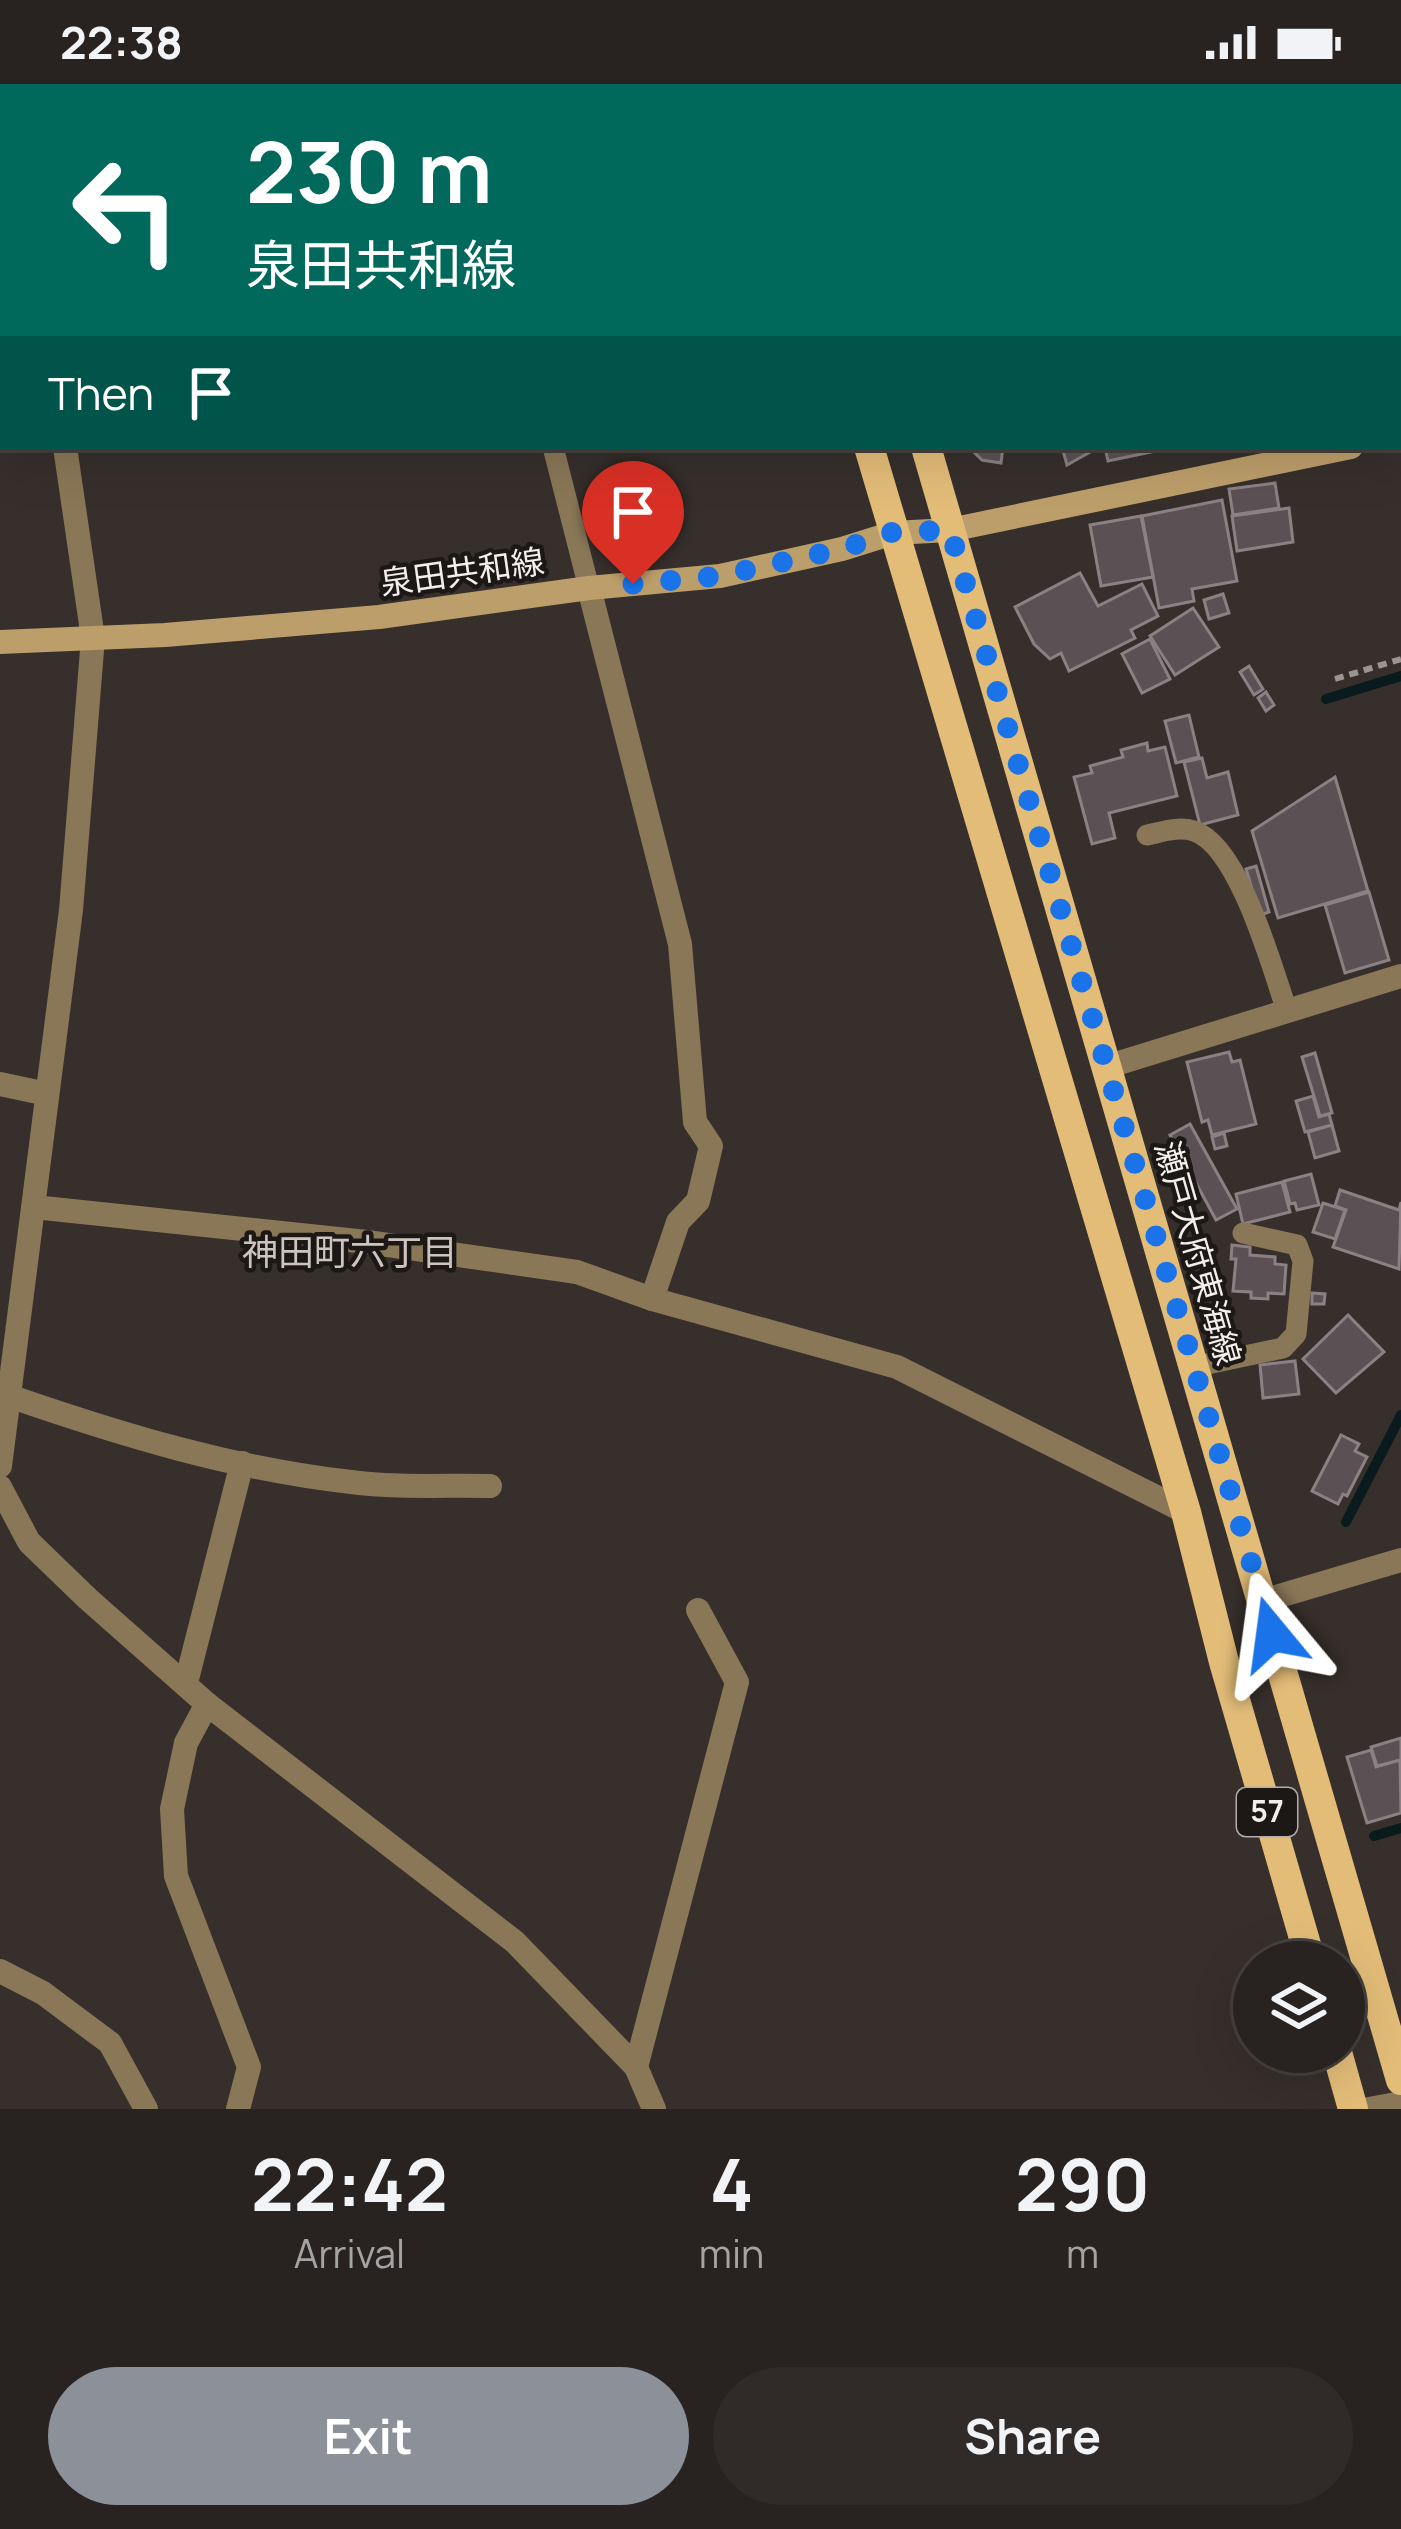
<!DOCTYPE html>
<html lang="en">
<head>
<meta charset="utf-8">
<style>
	body { margin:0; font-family:Manrope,"Noto Sans JP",sans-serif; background:#302b29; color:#f1f3f6; height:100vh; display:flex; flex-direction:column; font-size:45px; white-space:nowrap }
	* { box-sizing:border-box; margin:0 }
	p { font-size:39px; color:#a5a4a5 }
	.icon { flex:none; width:66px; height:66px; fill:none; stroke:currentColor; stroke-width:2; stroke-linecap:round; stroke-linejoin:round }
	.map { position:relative; height:2025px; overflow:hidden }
	.details { display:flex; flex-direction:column; background:#282320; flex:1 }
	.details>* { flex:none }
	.top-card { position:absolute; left:0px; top:0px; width:1401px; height:366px; box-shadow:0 12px 48px #0002,0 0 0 3px #44403e; background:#00695c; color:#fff; overflow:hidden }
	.controls { position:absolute; left:1233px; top:1857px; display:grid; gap:24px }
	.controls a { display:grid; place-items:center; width:132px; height:132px; border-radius:50%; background:#282320; box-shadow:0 12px 48px #0002,0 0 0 3px #44403e; font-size:60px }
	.pin { position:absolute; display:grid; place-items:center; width:102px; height:102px; color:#fff; margin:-123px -51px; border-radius:50% 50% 50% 0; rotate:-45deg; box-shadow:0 0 12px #0007 }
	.pin .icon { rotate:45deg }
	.me { position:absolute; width:132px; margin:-66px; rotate:344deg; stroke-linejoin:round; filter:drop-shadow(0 0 9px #0008) }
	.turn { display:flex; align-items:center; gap:42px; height:252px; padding:0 48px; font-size:54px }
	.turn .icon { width:156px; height:156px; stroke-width:2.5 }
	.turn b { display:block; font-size:84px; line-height:102px }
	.then { display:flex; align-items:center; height:114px; padding:0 48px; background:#0003; gap:24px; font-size:45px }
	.eta { display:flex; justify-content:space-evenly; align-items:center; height:204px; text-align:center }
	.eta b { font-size:72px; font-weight:700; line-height:84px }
	.primary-button { display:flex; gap:24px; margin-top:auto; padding:24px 48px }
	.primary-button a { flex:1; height:138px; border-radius:72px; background:#8c9099; color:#fff; font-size:48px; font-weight:700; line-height:138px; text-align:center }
	.primary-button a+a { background:#302b29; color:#f1f3f6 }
	.status { display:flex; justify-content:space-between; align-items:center; height:84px; padding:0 60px; background:#282320; direction:ltr }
	.status svg { height:33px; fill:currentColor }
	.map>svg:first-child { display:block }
</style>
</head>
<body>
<div class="status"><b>22:38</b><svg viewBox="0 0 49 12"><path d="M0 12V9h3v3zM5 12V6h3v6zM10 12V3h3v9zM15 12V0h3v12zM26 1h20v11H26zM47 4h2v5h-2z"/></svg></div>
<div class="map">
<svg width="1401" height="2025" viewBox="0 0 1401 2025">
	<rect width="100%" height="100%" fill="#362f2b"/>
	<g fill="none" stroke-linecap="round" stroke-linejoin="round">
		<g stroke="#0a1b1d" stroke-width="10">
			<polyline points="1124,3 1128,0"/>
			<polyline points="1398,325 1401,324"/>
			<polyline points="1326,615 1401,592"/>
			<polyline points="1346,1438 1401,1331"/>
			<polyline points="1374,1752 1401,1744"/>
		</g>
	</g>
	<g fill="#5b5154" stroke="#8b8184" stroke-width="3">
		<polygon points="969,363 1003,363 1001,379 982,376"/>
		<polygon points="1062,363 1099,363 1067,381"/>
		<polygon points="1105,363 1175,363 1108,377"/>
		<polygon points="1275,399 1279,424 1233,431 1229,405"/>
		<polygon points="1222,416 1237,497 1192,505 1194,517 1159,524 1142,432"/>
		<polygon points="1289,424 1293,458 1237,467 1232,432"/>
		<polygon points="1141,432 1153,493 1101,502 1090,441"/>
		<polygon points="1080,489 1098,522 1142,500 1158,532 1131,546 1135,554 1069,587 1061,569 1050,575 1034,560 1015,523"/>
		<polygon points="1223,510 1229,529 1209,535 1204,516"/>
		<polygon points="1193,524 1219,563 1175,591 1150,552"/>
		<polygon points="1150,555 1170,595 1142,609 1122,570"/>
		<polygon points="1249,582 1263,605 1254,611 1240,588"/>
		<polygon points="1266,608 1274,621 1266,627 1258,614"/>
		<polygon points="1189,631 1199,673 1176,679 1165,637"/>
		<polygon points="1147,659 1148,667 1165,663 1177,712 1109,729 1115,754 1092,760 1074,693 1092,689 1090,682 1123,673 1121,666"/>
		<polygon points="1202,674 1207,694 1228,688 1238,731 1200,741 1184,678"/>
		<polygon points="1335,693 1368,807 1278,834 1252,747"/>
		<polygon points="1256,782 1269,828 1260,831 1246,785"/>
		<polygon points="1369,808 1389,876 1345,889 1325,821"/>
		<polygon points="1229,968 1232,978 1240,976 1256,1040 1212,1051 1208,1036 1202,1038 1187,978"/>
		<polygon points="1315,969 1332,1029 1320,1032 1302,973"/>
		<polygon points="1313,1012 1319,1033 1329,1030 1332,1041 1305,1048 1296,1017"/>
		<polygon points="1190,1040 1237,1125 1216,1136 1170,1051"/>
		<polygon points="1332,1041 1339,1067 1315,1074 1308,1048"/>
		<polygon points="1224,1049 1227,1062 1215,1065 1212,1053"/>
		<polygon points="1311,1090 1319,1121 1297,1126 1295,1119 1290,1120 1284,1097"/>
		<polygon points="1282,1098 1290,1128 1243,1140 1236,1110"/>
		<polygon points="1340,1106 1399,1126 1401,1118 1399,1185 1333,1163 1346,1126 1335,1122"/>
		<polygon points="1323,1119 1345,1126 1335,1155 1313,1148"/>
		<polygon points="1232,1161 1250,1163 1250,1171 1275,1173 1275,1180 1286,1181 1284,1210 1268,1209 1268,1215 1251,1214 1251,1208 1233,1207 1236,1175 1231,1175"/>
		<polygon points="1312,1209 1325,1210 1324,1220 1312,1220"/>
		<polygon points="1348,1231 1384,1268 1336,1309 1303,1275"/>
		<polygon points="1295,1277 1299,1310 1263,1314 1260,1281"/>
		<polygon points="1341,1351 1359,1360 1355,1367 1367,1373 1347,1412 1343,1410 1338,1420 1312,1407"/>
		<polygon points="1401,1654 1401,1676 1377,1682 1371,1663"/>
		<polygon points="1371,1666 1376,1683 1400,1676 1401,1729 1367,1739 1347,1673"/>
	</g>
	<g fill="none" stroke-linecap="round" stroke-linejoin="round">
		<polyline stroke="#9b9592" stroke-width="6" stroke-dasharray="9 6" stroke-linecap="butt" points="1335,595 1401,575"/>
		<g stroke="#897757" stroke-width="21">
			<polyline points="0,303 3,303"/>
			<polyline points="553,363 589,504"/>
			<path d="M 1147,751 C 1162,748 1178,742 1194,747 C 1239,762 1272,883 1287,927"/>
			<polyline points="1193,1283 1283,1264 1296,1250 1303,1177 1297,1161 1243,1149"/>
		</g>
		<g stroke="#897757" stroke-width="24">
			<polyline points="999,0 1002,3"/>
			<polyline points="105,3 106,0"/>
			<polyline points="1398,155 1401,152"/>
			<polyline points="0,195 3,201"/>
			<polyline points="589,504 680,860 695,1038 711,1062 698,1117 678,1138 652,1215"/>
			<polyline points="1106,983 1401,892"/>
			<polyline points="0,1000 47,1010"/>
			<polyline points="34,1123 367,1158 577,1188 652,1215 897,1283 1186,1428"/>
			<path d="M 12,1313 C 122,1351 234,1385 351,1398 C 396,1404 444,1401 490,1402"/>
			<polyline points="0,1382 71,826 93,554 65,363"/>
			<polyline points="0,1403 29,1458 88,1515 207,1620 515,1858 636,1983 654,2025"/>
			<polyline points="1262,1517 1401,1476"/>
			<polyline points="186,1599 242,1379"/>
			<polyline points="207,1620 186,1659 172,1725 176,1792 249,1983 238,2025"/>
			<polyline points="0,1887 43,1909 110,1959 146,2025"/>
			<polyline points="636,1983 737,1598 698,1526"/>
			<polyline points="1369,2025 1401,2019"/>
		</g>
		<g stroke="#bc9e6a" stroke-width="24">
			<polyline points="1398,351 1401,350"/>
			<polyline points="0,558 165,551 379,533 589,504 720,492 842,465 893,449 950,446 1351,363"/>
		</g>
		<g stroke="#e3bc78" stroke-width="30">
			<polyline points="761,0 762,3"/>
			<polyline points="817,0 818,3"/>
			<polyline points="869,363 1186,1428 1224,1578 1311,1878"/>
			<polyline points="926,363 1401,1996"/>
			<polyline points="1337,1968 1353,2025"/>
		</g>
	</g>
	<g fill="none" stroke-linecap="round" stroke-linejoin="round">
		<polyline stroke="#1a73e8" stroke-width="21" stroke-dasharray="0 37.8" points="633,500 719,492 842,465 893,448 950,446 1272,1550"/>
	</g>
	<g text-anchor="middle" stroke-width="9" stroke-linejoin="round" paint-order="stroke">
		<rect fill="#1b1816" stroke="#b3aeac" stroke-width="3" x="1237" y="1704" width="60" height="48" rx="9"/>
		<g font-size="30" font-weight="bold" fill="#f4efed">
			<text x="1267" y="1738">57</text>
		</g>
		<g font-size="33" fill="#f4efed" stroke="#1b1816">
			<text transform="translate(462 488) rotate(-8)" y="12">泉田共和線</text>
			<text transform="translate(1198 1169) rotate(74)" y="12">瀬戸大府東海線</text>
		</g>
		<g font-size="36" fill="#cdc4bf" stroke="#1b1816">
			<text x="350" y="1181">神田町六丁目</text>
		</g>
	</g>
</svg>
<div class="controls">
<a><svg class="icon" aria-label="layers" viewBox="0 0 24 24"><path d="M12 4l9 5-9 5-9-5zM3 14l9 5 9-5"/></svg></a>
</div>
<div class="pin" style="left:633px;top:500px;background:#d93025"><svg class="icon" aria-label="arrive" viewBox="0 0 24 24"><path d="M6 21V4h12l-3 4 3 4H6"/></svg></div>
<svg class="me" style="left:1272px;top:1550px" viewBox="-20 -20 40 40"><path d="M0-17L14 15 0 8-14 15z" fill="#1a73e8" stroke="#fff" stroke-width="4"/></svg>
<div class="top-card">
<div class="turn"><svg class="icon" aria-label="left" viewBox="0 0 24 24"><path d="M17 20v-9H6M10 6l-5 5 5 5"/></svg><div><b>230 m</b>泉田共和線</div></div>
<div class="then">Then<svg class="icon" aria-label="arrive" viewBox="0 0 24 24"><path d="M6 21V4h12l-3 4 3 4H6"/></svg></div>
</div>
</div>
<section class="details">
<div class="eta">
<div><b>22:42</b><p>Arrival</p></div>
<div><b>4</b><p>min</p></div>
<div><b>290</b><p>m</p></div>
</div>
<div class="primary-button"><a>Exit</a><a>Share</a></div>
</section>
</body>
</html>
